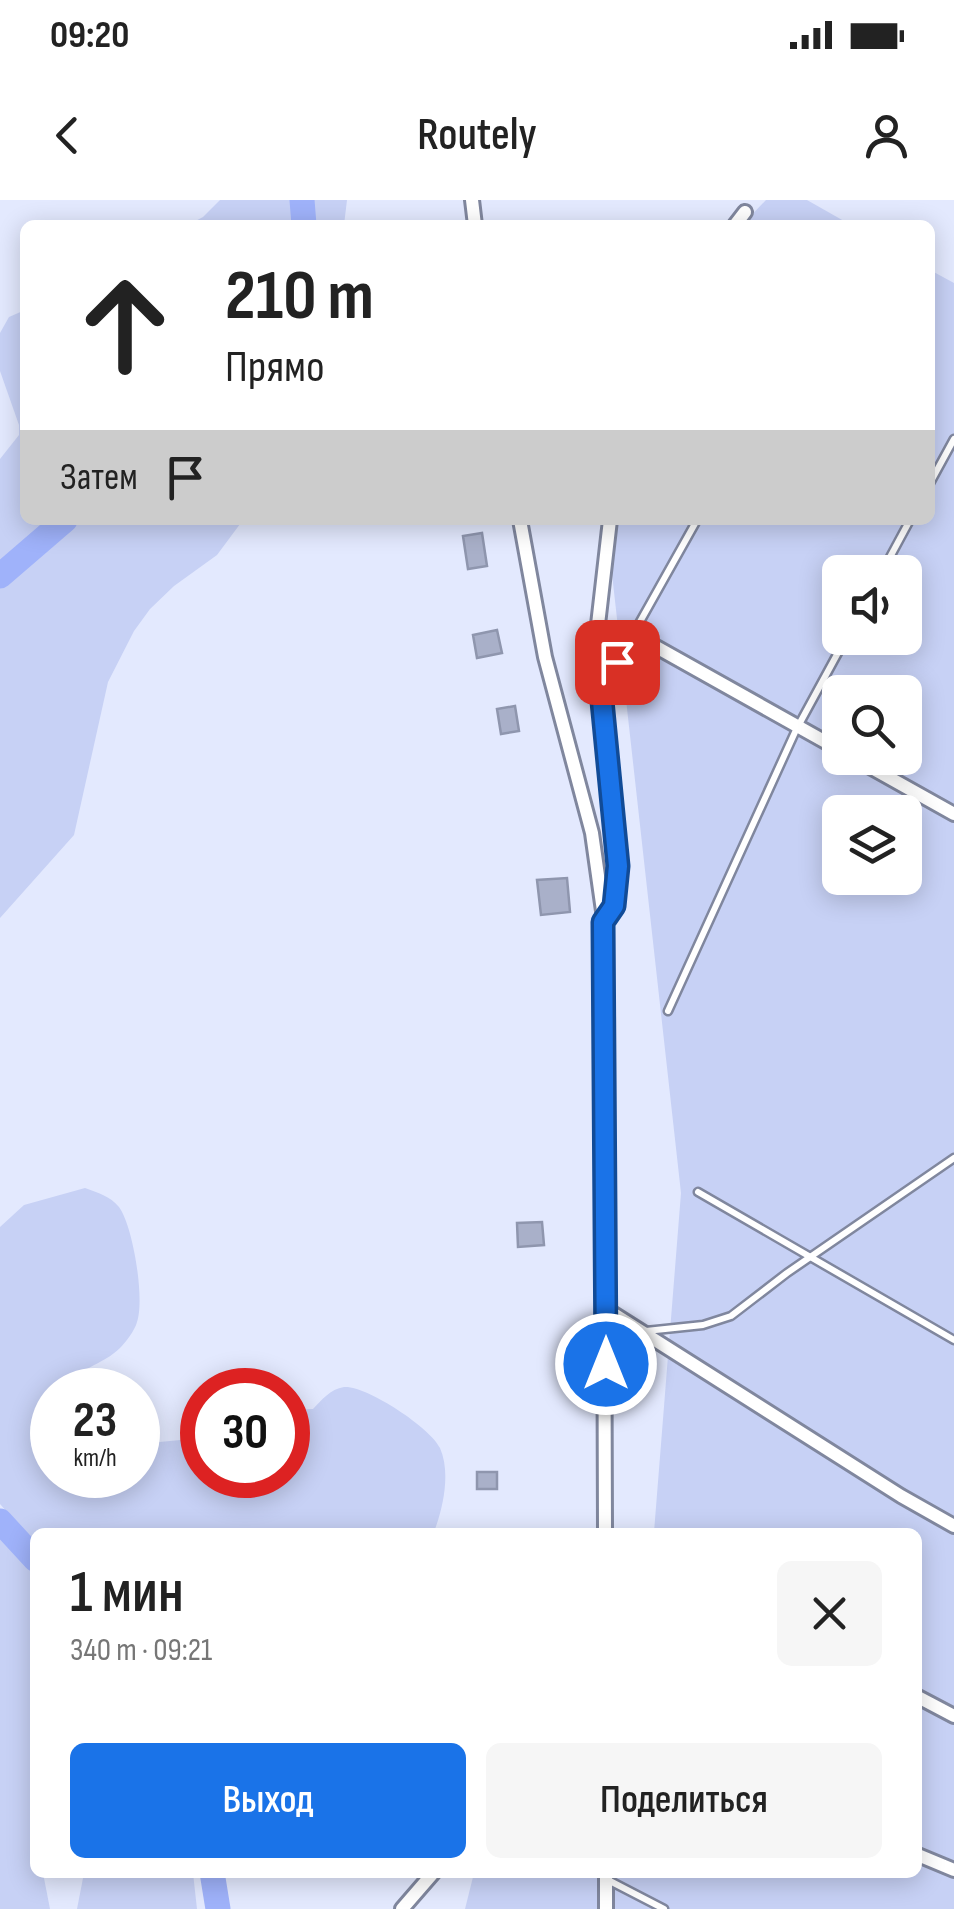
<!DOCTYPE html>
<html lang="ru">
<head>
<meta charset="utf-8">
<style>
	body { margin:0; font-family:"Sofia Sans Condensed",sans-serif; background:#f6f6f6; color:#222; height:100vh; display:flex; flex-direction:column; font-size:38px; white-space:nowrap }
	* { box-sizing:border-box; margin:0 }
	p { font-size:32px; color:#767676 }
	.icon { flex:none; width:55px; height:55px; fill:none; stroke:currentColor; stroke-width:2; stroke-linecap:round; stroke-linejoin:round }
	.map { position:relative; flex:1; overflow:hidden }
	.drawer { position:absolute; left:30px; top:1328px; width:892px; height:350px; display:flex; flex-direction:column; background:#fff; border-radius:15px; box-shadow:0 5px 25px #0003 }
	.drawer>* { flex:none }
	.banner { position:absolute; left:20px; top:20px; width:915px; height:305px; border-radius:15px; box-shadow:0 5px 25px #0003; background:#fff; color:#222; overflow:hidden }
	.fabs { position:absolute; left:822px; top:355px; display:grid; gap:20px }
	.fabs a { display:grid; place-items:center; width:100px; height:100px; border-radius:15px; background:#fff; box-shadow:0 5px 25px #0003; font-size:50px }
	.speed { position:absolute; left:30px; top:1168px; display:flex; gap:20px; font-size:50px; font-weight:700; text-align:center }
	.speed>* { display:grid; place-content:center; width:130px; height:130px; border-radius:50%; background:#fff; box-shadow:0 5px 25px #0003; line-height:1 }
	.speed small { font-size:25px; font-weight:400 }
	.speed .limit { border:15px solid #d22; background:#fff; color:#111 }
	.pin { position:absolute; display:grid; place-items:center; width:85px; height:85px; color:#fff; margin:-42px; border-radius:20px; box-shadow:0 5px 15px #0006 }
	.me { position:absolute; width:110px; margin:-55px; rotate:0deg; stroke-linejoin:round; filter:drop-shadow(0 0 8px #0008) }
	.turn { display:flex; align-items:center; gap:35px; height:210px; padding:0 40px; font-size:45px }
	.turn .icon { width:130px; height:130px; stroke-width:2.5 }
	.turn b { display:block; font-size:70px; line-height:85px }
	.then { display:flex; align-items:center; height:95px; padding:0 40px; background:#0003; gap:20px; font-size:38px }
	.round { display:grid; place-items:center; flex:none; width:105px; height:105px; border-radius:15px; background:#f6f6f6 }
	.overview { display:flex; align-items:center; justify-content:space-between; height:170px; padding:0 40px }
	h1 { font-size:60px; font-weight:600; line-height:75px }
	.primary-button { display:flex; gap:20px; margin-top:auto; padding:20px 40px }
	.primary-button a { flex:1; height:115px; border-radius:15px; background:#1a73e8; color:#fff; font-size:40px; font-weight:600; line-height:115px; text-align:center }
	.primary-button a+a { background:#f6f6f6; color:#222 }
	.status { display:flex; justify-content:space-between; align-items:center; height:70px; padding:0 50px; background:#fff; direction:ltr }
	.status svg { height:28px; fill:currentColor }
	header { display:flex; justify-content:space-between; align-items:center; height:130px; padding:0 40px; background:#fff; font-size:45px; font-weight:600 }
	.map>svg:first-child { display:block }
</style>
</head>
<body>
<div class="status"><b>09:20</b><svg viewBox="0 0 49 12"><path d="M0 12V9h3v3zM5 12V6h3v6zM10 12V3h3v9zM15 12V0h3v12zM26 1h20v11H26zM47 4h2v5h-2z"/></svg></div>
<header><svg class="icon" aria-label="back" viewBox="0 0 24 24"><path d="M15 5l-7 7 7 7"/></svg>Routely<svg class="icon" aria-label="person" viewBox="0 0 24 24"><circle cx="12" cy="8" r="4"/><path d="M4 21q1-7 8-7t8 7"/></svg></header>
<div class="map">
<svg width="954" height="1709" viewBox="0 0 954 1709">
	<rect width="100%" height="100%" fill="#e3e9fe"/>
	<g fill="#c7d1f5" fill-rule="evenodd">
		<polygon points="220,0 347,0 344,25 188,25 203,17"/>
		<polygon points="766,0 807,0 851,25 742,25"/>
		<path d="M 930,70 L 954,83 L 954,1709 L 465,1709 L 474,1673 L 918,1672 L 918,1332 L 654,1332 L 681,993 L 606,320 L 930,320 ZM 840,372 L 905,372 L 905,438 L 840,438 ZM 840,492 L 905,492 L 905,558 L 840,558 ZM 840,612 L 905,612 L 905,678 L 840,678 Z"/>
		<polygon points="25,110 25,320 243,320 217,355 174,386 150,409 134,431 108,482 74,635 0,718 0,259 19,235 19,225 0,171 0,133 9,117"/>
		<path d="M 85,988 C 98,993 110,996 119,1007 C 133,1026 145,1099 137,1122 C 135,1130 126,1142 120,1148 C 103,1165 75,1169 64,1190 L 52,1190 L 52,1275 L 138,1275 L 138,1244 L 202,1238 L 202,1275 L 288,1275 L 288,1210 L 313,1209 C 322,1200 330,1189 344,1187 C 366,1185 431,1228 440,1248 C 451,1273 443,1308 434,1332 L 35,1332 L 35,1344 L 0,1304 L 0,1027 L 24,1005 Z"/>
		<polygon points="0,1333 35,1372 35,1593 32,1603 35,1672 43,1673 50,1709 0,1709"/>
		<polygon points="84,1673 193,1673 197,1709 77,1709"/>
	</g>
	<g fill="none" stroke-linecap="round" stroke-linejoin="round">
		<g stroke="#9fb2fa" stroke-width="25">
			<polyline points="302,0 304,25"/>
			<polyline points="0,376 65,320"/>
			<polyline points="0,1321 35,1359"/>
			<polyline points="212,1672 218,1709"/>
		</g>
	</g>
	<g fill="#a9b0c9" stroke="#8f96ae" stroke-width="2.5">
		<polygon points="482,333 487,366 468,369 463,336"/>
		<polygon points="497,430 502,453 477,458 473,435"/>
		<polygon points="515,506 519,531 501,534 497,509"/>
		<polygon points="567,678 570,712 541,715 537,680"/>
		<polygon points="542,1022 544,1045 518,1047 517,1023"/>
		<rect x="477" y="1272" width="20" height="17"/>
	</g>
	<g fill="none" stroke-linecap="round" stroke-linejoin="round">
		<defs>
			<g id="lane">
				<polyline points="930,283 954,239"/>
				<polyline points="882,372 910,320"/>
				<polyline points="604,486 697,320"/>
				<polyline points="668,811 796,530 846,438"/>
				<polyline points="698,992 954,1140"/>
				<polyline points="646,1131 703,1125 731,1116 787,1073 954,958"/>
				<polyline points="608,1680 664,1709"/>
			</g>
			<g id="street">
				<polyline points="472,0 475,25"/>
				<polyline points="735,25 745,12"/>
				<polyline points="520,320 545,457 592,633 603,711 605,1332"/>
				<polyline points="633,434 840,550"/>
				<polyline points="854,558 954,614"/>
				<polyline points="603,722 614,706 618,667 596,442 610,320"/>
				<polyline points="606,1109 901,1296 954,1326"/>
				<polyline points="918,1497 954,1516"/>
				<polyline points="918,1655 954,1670"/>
				<polyline points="606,1672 606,1709"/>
				<polyline points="402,1709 434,1672"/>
			</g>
		</defs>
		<use href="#lane" stroke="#80879e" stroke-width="11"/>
		<use href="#street" stroke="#80879e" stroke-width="18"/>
		<use href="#lane" stroke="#fff" stroke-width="6"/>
		<use href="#street" stroke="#fff" stroke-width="12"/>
	</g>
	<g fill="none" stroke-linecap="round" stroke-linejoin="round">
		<defs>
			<polyline id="route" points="606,1164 603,722 614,706 618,666 601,491 617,462"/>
		</defs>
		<use href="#route" stroke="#114b97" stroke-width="25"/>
		<use href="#route" stroke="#1a73e8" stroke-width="18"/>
	</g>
</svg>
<div class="fabs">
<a><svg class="icon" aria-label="sound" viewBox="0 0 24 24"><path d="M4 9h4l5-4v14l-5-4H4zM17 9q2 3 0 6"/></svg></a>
<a><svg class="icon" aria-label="search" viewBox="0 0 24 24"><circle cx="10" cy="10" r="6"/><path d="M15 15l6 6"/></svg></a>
<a><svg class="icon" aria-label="layers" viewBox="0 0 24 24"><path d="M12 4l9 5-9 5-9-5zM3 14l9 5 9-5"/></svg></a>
</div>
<div class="speed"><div>23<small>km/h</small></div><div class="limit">30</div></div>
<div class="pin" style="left:617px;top:462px;background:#d93025"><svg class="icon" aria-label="arrive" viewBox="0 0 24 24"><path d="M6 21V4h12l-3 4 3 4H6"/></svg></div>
<svg class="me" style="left:606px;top:1164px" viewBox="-20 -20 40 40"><circle r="17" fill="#1a73e8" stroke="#fff" stroke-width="3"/><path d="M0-11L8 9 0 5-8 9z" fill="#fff"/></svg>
<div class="banner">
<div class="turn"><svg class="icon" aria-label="ahead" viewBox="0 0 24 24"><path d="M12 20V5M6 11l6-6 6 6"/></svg><div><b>210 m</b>Прямо</div></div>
<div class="then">Затем<svg class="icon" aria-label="arrive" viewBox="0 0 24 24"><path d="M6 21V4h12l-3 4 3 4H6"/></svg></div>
</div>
<section class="drawer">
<div class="overview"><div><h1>1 мин</h1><p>340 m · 09:21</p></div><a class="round"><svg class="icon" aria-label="close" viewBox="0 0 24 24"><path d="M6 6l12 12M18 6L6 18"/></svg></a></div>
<div class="primary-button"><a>Выход</a><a>Поделиться</a></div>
</section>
</div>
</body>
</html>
